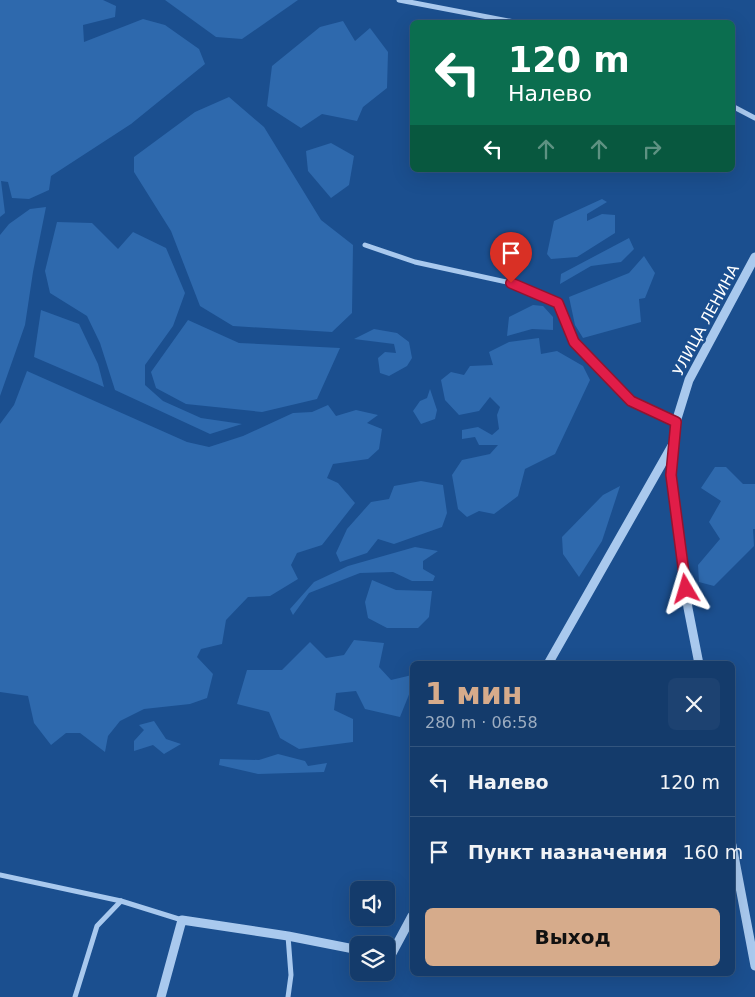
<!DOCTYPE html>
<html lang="ru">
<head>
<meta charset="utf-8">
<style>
	body { margin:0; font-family:"DejaVu Sans",sans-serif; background:#1d4271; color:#f1f3f6; height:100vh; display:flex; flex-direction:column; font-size:19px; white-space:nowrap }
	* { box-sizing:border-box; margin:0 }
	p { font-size:16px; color:#9dadc1 }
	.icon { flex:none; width:28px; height:28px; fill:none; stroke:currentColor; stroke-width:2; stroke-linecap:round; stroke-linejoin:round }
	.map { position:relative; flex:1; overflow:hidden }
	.side { position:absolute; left:410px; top:661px; width:325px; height:315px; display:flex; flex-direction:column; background:#143b6b; border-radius:8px; box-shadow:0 5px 20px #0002,0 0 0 1px #33557e }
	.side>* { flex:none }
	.top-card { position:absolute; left:410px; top:20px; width:325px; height:152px; border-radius:8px; box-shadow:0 5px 20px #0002,0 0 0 1px #33557e; background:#0b6e4f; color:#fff; overflow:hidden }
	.buttons { position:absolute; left:350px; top:881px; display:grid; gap:10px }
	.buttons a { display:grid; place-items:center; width:45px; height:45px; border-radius:8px; background:#143b6b; box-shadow:0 5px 20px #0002,0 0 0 1px #33557e; font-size:25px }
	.pin { position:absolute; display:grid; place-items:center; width:42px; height:42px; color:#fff; margin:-51px -21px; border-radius:50% 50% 50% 0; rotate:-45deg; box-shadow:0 0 5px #0007 }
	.pin .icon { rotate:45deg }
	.me { position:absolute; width:55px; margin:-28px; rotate:353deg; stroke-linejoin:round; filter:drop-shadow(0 0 4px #0008) }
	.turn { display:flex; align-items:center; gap:18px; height:105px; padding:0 15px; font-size:22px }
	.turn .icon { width:65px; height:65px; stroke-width:2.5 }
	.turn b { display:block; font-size:35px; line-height:42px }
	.lanes { display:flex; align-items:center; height:48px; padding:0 15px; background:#0003; justify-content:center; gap:25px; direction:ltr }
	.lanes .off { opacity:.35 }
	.round { display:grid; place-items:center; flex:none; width:52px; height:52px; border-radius:8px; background:#1d4271 }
	.headline { display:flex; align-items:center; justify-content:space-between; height:85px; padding:0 15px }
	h1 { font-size:30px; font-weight:600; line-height:38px; color:#d6ab8b }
	.primary-button { display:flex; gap:10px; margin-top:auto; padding:10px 15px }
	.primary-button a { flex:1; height:58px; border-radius:8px; background:#d6ab8b; color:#111; font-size:20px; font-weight:600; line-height:58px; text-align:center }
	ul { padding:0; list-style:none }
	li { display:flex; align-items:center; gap:15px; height:70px; padding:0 15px; border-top:1px solid #33557e }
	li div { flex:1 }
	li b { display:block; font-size:19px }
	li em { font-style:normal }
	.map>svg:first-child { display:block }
</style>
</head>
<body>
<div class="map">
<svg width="755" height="997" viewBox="0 0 755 997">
	<rect width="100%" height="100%" fill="#1b4f8f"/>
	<g fill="#2e69ad">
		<polygon points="0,0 103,0 116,6 115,17 83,25 84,42 143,19 165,25 199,49 205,64 131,124 51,176 49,190 29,199 12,198 8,182 1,181 5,213 0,217"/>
		<polygon points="165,0 298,0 242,39 216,37"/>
		<polygon points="343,21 355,41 370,28 388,52 387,88 363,107 357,121 322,114 301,128 267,106 272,66 320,27"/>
		<polygon points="229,97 264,127 321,220 353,245 352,313 332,332 233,326 200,306 171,231 134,172 134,157 195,112"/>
		<polygon points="331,143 354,156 349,185 331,198 308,171 306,151"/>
		<polygon points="602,199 607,202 587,214 587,221 602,214 615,215 615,233 577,257 551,259 547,254 554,221"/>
		<polygon points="46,207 33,272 25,325 0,396 0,235 9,224 30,209"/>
		<polygon points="57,222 92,223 118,249 133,232 166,248 185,293 173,326 145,365 145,385 163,401 201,418 242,424 210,434 115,390 100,343 87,316 50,293 45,271"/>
		<polygon points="629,238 634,249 621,262 591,266 560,284 561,274"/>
		<polygon points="644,256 655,273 645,298 639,299 641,322 583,338 575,325 569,297 629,273"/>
		<polygon points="533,305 543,306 553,317 553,330 532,329 507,336 509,317"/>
		<polygon points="41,310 79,324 98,364 104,387 34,357"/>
		<polygon points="188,320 239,343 340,348 317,399 262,412 186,404 156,388 151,372"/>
		<polygon points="374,329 397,333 409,342 412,358 407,366 389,376 380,373 378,358 385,352 396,353 394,344 354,339"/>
		<polygon points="539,338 541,354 557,351 583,366 590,380 555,454 525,469 518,496 494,514 479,511 467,517 458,509 452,475 462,460 490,454 498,445 479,445 475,437 462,439 462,430 478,427 492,435 499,429 497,415 500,407 490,397 479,411 459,415 445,400 441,380 451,372 464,375 470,366 493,365 489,352 509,342"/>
		<polygon points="27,371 187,442 209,447 243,436 293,413 312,412 328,405 336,416 356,410 378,415 367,423 382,429 379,449 368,459 333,464 327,478 338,483 355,503 322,545 297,553 291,565 298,579 270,596 248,597 226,620 222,644 201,649 197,657 213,674 207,698 190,704 144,709 120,721 108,736 105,752 80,733 66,733 51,745 34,723 28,696 0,692 0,424 14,405"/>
		<polygon points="430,389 437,410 435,419 421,424 413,411 420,401 427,398"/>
		<polygon points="715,467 726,467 743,484 755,484 755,529 753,529 754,546 714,586 699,582 698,565 720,539 709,522 721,501 701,488"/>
		<polygon points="421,481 443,485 447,513 442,527 394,544 378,539 367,553 340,562 336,553 347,529 371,502 389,499 394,486"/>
		<polygon points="620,486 602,541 579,577 563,554 562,537 603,495"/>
		<polygon points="415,547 438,551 423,561 423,569 435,576 433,581 412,581 393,572 360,573 309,593 293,615 290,609 314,582 348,566"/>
		<polygon points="372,580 396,590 432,591 429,617 418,628 387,628 368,618 365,602"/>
		<polygon points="354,640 384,643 379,667 391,680 412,675 412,687 400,717 365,709 356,691 336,693 334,710 353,719 353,742 299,749 280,738 269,712 237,704 247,670 282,670 310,642 326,658 344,655"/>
		<polygon points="154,721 166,739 181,744 164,754 153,745 134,751 134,741 144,730 139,725"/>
		<polygon points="278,754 305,761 308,766 327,763 324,772 258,774 219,765 220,759 259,760"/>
	</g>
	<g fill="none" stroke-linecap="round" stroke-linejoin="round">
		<g stroke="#a9c9ee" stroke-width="5">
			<polyline points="399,0 514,22"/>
			<polyline points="732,106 755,118"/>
			<polyline points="365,245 415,262 511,283 558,303 574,342 631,401 676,422"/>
			<polyline points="0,875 121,901 182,920"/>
			<polyline points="288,936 291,975 288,997"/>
			<polyline points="75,997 97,926 121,901"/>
		</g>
		<g stroke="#a9c9ee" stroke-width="9">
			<polyline points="548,664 673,444"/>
			<polyline points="699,664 688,608 671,475 676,422 689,380 755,257"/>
			<polyline points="732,845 755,966"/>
			<polyline points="386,956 390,957 412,916"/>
			<polyline points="161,997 182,920 288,936 359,950"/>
		</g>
	</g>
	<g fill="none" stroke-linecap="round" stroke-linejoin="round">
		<defs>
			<polyline id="route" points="511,283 558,303 574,342 631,401 676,422 671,475 686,589"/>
		</defs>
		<use href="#route" stroke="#92132f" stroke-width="12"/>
		<use href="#route" stroke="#e11d48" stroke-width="9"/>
	</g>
	<g text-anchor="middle" stroke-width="5" stroke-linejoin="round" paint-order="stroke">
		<g font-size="15" fill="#fff" stroke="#1b4f8f">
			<text transform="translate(706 320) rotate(-62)" y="5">УЛИЦА ЛЕНИНА</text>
		</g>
	</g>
</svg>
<div class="buttons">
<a><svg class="icon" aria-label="sound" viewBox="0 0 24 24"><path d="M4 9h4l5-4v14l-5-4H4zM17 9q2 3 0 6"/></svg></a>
<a><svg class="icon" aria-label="layers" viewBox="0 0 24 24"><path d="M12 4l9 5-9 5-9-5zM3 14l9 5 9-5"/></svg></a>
</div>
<div class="pin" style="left:511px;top:283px;background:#d93025"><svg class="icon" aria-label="arrive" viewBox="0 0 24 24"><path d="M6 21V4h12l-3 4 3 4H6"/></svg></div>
<svg class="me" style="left:686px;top:589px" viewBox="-20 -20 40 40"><path d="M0-17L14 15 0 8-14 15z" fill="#e11d48" stroke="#fff" stroke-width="4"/></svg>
<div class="top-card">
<div class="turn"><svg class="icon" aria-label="left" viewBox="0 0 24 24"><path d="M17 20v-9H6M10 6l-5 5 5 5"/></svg><div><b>120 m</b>Налево</div></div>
<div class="lanes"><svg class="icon" aria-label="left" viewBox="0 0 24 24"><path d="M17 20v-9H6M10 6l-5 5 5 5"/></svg><svg class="icon off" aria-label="ahead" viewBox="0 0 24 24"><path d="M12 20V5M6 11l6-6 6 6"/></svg><svg class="icon off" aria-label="ahead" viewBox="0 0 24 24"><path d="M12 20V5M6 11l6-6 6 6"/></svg><svg class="icon off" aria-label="right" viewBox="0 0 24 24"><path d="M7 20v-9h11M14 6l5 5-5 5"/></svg></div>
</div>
<section class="side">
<div class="headline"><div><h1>1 мин</h1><p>280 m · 06:58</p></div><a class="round"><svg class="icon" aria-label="close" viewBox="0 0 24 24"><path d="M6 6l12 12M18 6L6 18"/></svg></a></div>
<ul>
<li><svg class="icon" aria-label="left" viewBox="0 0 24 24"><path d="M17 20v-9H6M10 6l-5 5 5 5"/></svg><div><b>Налево</b></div><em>120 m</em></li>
<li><svg class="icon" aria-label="arrive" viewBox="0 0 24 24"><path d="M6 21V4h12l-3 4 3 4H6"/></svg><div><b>Пункт назначения</b></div><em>160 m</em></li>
</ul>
<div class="primary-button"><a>Выход</a></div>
</section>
</div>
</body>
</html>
